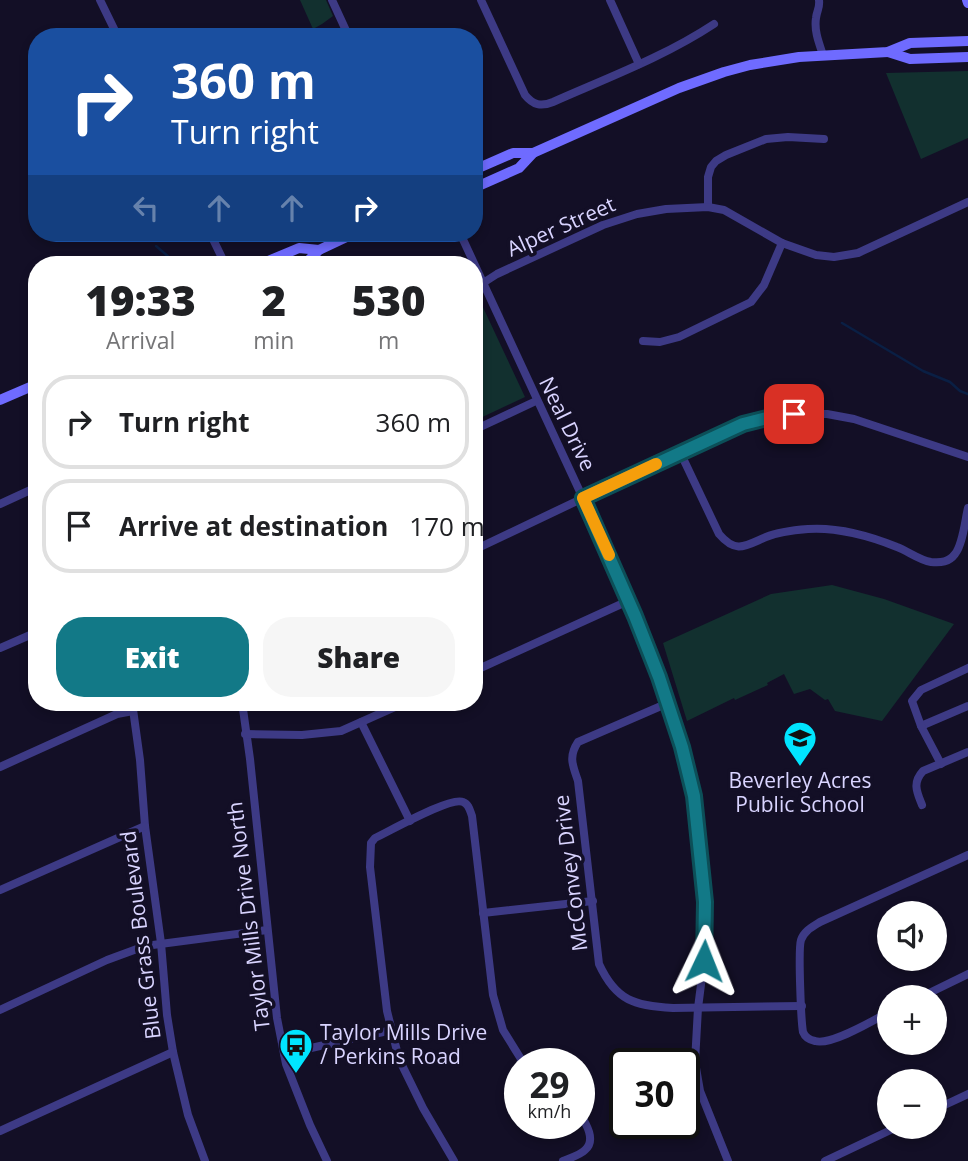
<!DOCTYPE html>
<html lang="en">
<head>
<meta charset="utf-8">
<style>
	body { margin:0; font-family:"Open Sans",sans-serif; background:#f6f6f6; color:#202124; height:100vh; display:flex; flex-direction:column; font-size:26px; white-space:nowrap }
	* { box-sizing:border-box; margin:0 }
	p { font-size:23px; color:#757577 }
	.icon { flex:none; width:38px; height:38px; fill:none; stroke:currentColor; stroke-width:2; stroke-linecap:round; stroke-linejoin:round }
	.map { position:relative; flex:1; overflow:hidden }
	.drawer { position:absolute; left:28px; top:256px; width:455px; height:455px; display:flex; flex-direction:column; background:#fff; border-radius:28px; box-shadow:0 4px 10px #0003 }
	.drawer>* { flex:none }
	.guide { position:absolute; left:28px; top:28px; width:455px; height:214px; border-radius:28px; box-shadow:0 4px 10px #0003; background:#1a4fa0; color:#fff; overflow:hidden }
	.buttons { position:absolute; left:877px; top:901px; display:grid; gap:14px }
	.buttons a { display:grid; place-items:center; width:70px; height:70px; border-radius:50%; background:#fff; box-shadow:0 4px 10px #0003; font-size:35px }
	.speed { position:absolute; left:504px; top:1048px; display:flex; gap:14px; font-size:35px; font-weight:700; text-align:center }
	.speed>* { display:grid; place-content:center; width:91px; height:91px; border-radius:50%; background:#fff; box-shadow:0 4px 10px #0003; line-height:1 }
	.speed small { font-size:18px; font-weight:400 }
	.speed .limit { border:4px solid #111; border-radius:10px; background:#fff; color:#111 }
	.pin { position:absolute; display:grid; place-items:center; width:60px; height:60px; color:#fff; margin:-30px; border-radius:14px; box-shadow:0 4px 10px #0006 }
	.me { position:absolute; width:77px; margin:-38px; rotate:2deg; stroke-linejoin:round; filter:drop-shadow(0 0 5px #0008) }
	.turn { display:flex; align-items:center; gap:24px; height:147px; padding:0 28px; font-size:32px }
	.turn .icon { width:91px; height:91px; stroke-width:2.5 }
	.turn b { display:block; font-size:49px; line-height:60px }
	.lanes { display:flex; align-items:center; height:66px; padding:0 28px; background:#0003; justify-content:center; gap:35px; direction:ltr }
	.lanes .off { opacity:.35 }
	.eta { display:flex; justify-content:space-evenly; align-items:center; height:119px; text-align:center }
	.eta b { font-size:42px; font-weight:800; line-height:49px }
	.action { display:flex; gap:14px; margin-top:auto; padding:14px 28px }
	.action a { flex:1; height:80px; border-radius:28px; background:#127987; color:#fff; font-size:28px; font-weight:800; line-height:80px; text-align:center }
	.action a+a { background:#f6f6f6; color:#202124 }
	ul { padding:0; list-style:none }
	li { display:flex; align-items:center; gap:21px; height:94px; margin:0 14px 10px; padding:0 14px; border:4px solid #e0e0e0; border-radius:28px }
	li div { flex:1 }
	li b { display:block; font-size:26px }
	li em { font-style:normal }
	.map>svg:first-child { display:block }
</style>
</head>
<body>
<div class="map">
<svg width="968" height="1161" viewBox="0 0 968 1161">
	<rect width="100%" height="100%" fill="#130f26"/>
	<g fill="#12302f">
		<polygon points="300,0 326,0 333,16 322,24 313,29"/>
		<polygon points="968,71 968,138 921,159 886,73"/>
		<polygon points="480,301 525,397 474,421 474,303"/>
		<polygon points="832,585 884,599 954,624 882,721 835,711 828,699 825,700 810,689 794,694 784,674 767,683 768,685 735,700 734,698 687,721 663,643 771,594"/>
	</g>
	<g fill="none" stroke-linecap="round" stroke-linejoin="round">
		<g stroke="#0a1f44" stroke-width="2.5">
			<polyline points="156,246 177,264"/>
			<polyline points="842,323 923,371 950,382 960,391 968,394"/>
		</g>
		<g stroke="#3d3a85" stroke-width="8">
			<polyline points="100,0 118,37"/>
			<polyline points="332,0 349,37"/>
			<path d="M 481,0 L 525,95 C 533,105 541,107 553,102 C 607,78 664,57 714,24"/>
			<polyline points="610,0 639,64"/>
			<path d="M 819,0 C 820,8 817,10 816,18 C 814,31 819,43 823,55"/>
			<polyline points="708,207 708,177 711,167 716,161 726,155 766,139 788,137 824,139"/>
			<polyline points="210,233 225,264"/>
			<polyline points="460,233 613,563 659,677 682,747 694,796 705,902 704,961 698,1008 695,1062 700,1091 728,1161"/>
			<polyline points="483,283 497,274 603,225 637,214 666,209 708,207 724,210 782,243 816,255 834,257 858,253 968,202"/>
			<polyline points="643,341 660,342 679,337 751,302 764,285 782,243"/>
			<polyline points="474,430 536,401"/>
			<path d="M 680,452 L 719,534 C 736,554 745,546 766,537 C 778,532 795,530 808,529 C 836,527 870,536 897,547 C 908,551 919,560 931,562 C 941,563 949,562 955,554 C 963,544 965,520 968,508"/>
			<polyline points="0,504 37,487"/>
			<polyline points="474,550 680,452 743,424 771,417 810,414 827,414 854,419 968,457"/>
			<polyline points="0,648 37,632"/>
			<polyline points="474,671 628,601"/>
			<polyline points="132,702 140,760 145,826 161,943 167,1015 173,1052 188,1115 205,1161"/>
			<polyline points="242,702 250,759 277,1018 286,1064 310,1125 327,1161"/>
			<path d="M 668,703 L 578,742 C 568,757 573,766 578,781 L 599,964 C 616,1001 635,1006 673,1008 L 802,1006"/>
			<polyline points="361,722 410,821"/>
			<polyline points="921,726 968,706"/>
			<polyline points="245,734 302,735 341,731 406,702"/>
			<polyline points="941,764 921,726 912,701 921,690 968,668"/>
			<polyline points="0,767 117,714 133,711"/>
			<path d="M 922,805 C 917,792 912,783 923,771 L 968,752"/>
			<polyline points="0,890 145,826"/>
			<polyline points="483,913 593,901"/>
			<polyline points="919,998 968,974"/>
			<polyline points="0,1010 107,960 145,946 267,930"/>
			<path d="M 889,1012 C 874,1020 831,1046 815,1041 C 810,1040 805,1037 803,1032 C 801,1021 798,949 801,940 C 804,931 812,927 820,922 L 968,855"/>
			<polyline points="284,1054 392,1030"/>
			<polyline points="934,1110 968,1094"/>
			<polyline points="0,1131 173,1052"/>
			<path d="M 454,1161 L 423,1108 L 399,1059 L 387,1011 L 370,867 L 371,843 L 375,838 C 390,831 451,796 463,802 C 469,804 470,811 472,816 L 493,995 L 503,1030 L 521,1059 L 527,1064"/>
			<path d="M 563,1161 C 570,1158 580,1155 585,1150 C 597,1140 585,1122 579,1112"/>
			<polyline points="825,1161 897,1127"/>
		</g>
		<g stroke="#6f6bff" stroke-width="10">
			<polyline points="967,0 968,3"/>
			<polyline points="888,52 910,59 968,57"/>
			<polyline points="474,170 513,153 533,153"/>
			<polyline points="474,188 519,168 533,153 679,88 724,72 750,65 799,57 888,52 910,43 968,41"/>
			<polyline points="261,264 299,248 319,250"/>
			<polyline points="305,264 319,250 355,233"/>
			<polyline points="0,400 37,384"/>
		</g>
	</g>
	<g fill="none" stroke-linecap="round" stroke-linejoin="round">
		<defs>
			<polyline id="route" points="704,961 705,902 694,796 682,747 659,677 635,616 583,498 743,424 771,417 794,414"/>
		</defs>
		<use href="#route" stroke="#0c4f58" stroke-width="18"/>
		<use href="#route" stroke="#127987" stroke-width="12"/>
		<polyline stroke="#f59e0b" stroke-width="12" points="609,555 583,498 656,464"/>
	</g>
	<defs>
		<symbol id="school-pin" viewBox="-11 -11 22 30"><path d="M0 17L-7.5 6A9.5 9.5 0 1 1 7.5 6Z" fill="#00e5ff" stroke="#130f26"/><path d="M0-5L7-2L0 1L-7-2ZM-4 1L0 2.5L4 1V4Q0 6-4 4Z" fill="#111"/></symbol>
		<symbol id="bus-pin" viewBox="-11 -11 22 30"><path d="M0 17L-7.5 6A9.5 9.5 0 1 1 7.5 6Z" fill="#00e5ff" stroke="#130f26"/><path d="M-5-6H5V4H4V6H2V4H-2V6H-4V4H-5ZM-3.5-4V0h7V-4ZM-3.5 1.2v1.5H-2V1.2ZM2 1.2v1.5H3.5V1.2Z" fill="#111"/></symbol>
	</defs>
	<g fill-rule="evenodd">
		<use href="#school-pin" x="781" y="719" width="38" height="52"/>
		<use href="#bus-pin" x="277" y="1026" width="38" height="52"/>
	</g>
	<g text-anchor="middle" stroke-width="7" stroke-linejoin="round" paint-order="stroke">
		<g font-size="21" fill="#d9d4ff" stroke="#130f26">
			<text transform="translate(561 227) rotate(-24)" y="7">Alper Street</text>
			<text transform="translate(567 424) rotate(64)" y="7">Neal Drive</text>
			<text transform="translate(571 873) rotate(-97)" y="7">McConvey Drive</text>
			<text transform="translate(249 916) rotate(-97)" y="7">Taylor Mills Drive North</text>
			<text transform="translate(141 935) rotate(-97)" y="7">Blue Grass Boulevard</text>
		</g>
		<g font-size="21" fill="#d9d4ff" stroke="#130f26">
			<text x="800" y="788">Beverley Acres<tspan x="800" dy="24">Public School</tspan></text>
			<text x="320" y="1040" text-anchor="start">Taylor Mills Drive<tspan x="320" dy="24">/ Perkins Road</tspan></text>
		</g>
	</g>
</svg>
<div class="buttons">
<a><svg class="icon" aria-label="sound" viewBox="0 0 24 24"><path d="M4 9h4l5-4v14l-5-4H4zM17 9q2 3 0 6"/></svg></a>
<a>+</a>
<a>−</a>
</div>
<div class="speed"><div>29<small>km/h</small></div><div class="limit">30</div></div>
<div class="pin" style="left:794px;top:414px;background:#d93025"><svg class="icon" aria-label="arrive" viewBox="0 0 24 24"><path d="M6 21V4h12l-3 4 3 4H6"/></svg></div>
<svg class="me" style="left:704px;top:961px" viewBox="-20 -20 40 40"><path d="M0-17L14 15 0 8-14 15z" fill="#127987" stroke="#fff" stroke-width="4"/></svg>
<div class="guide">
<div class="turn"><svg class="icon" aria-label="right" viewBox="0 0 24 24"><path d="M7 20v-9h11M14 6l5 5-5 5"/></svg><div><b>360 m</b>Turn right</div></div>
<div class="lanes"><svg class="icon off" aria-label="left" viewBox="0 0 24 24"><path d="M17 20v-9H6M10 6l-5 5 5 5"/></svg><svg class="icon off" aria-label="ahead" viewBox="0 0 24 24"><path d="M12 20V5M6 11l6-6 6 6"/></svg><svg class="icon off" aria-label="ahead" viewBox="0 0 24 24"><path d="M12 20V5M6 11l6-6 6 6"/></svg><svg class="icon" aria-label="right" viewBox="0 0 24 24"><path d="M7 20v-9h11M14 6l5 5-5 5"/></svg></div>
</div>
<section class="drawer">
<div class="eta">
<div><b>19:33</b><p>Arrival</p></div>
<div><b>2</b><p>min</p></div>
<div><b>530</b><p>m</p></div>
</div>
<ul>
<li><svg class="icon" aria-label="right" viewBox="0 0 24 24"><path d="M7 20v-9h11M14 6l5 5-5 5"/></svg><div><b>Turn right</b></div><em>360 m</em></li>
<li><svg class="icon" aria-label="arrive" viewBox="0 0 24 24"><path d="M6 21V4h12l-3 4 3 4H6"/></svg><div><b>Arrive at destination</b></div><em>170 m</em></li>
</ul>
<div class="action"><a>Exit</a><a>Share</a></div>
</section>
</div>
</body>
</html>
